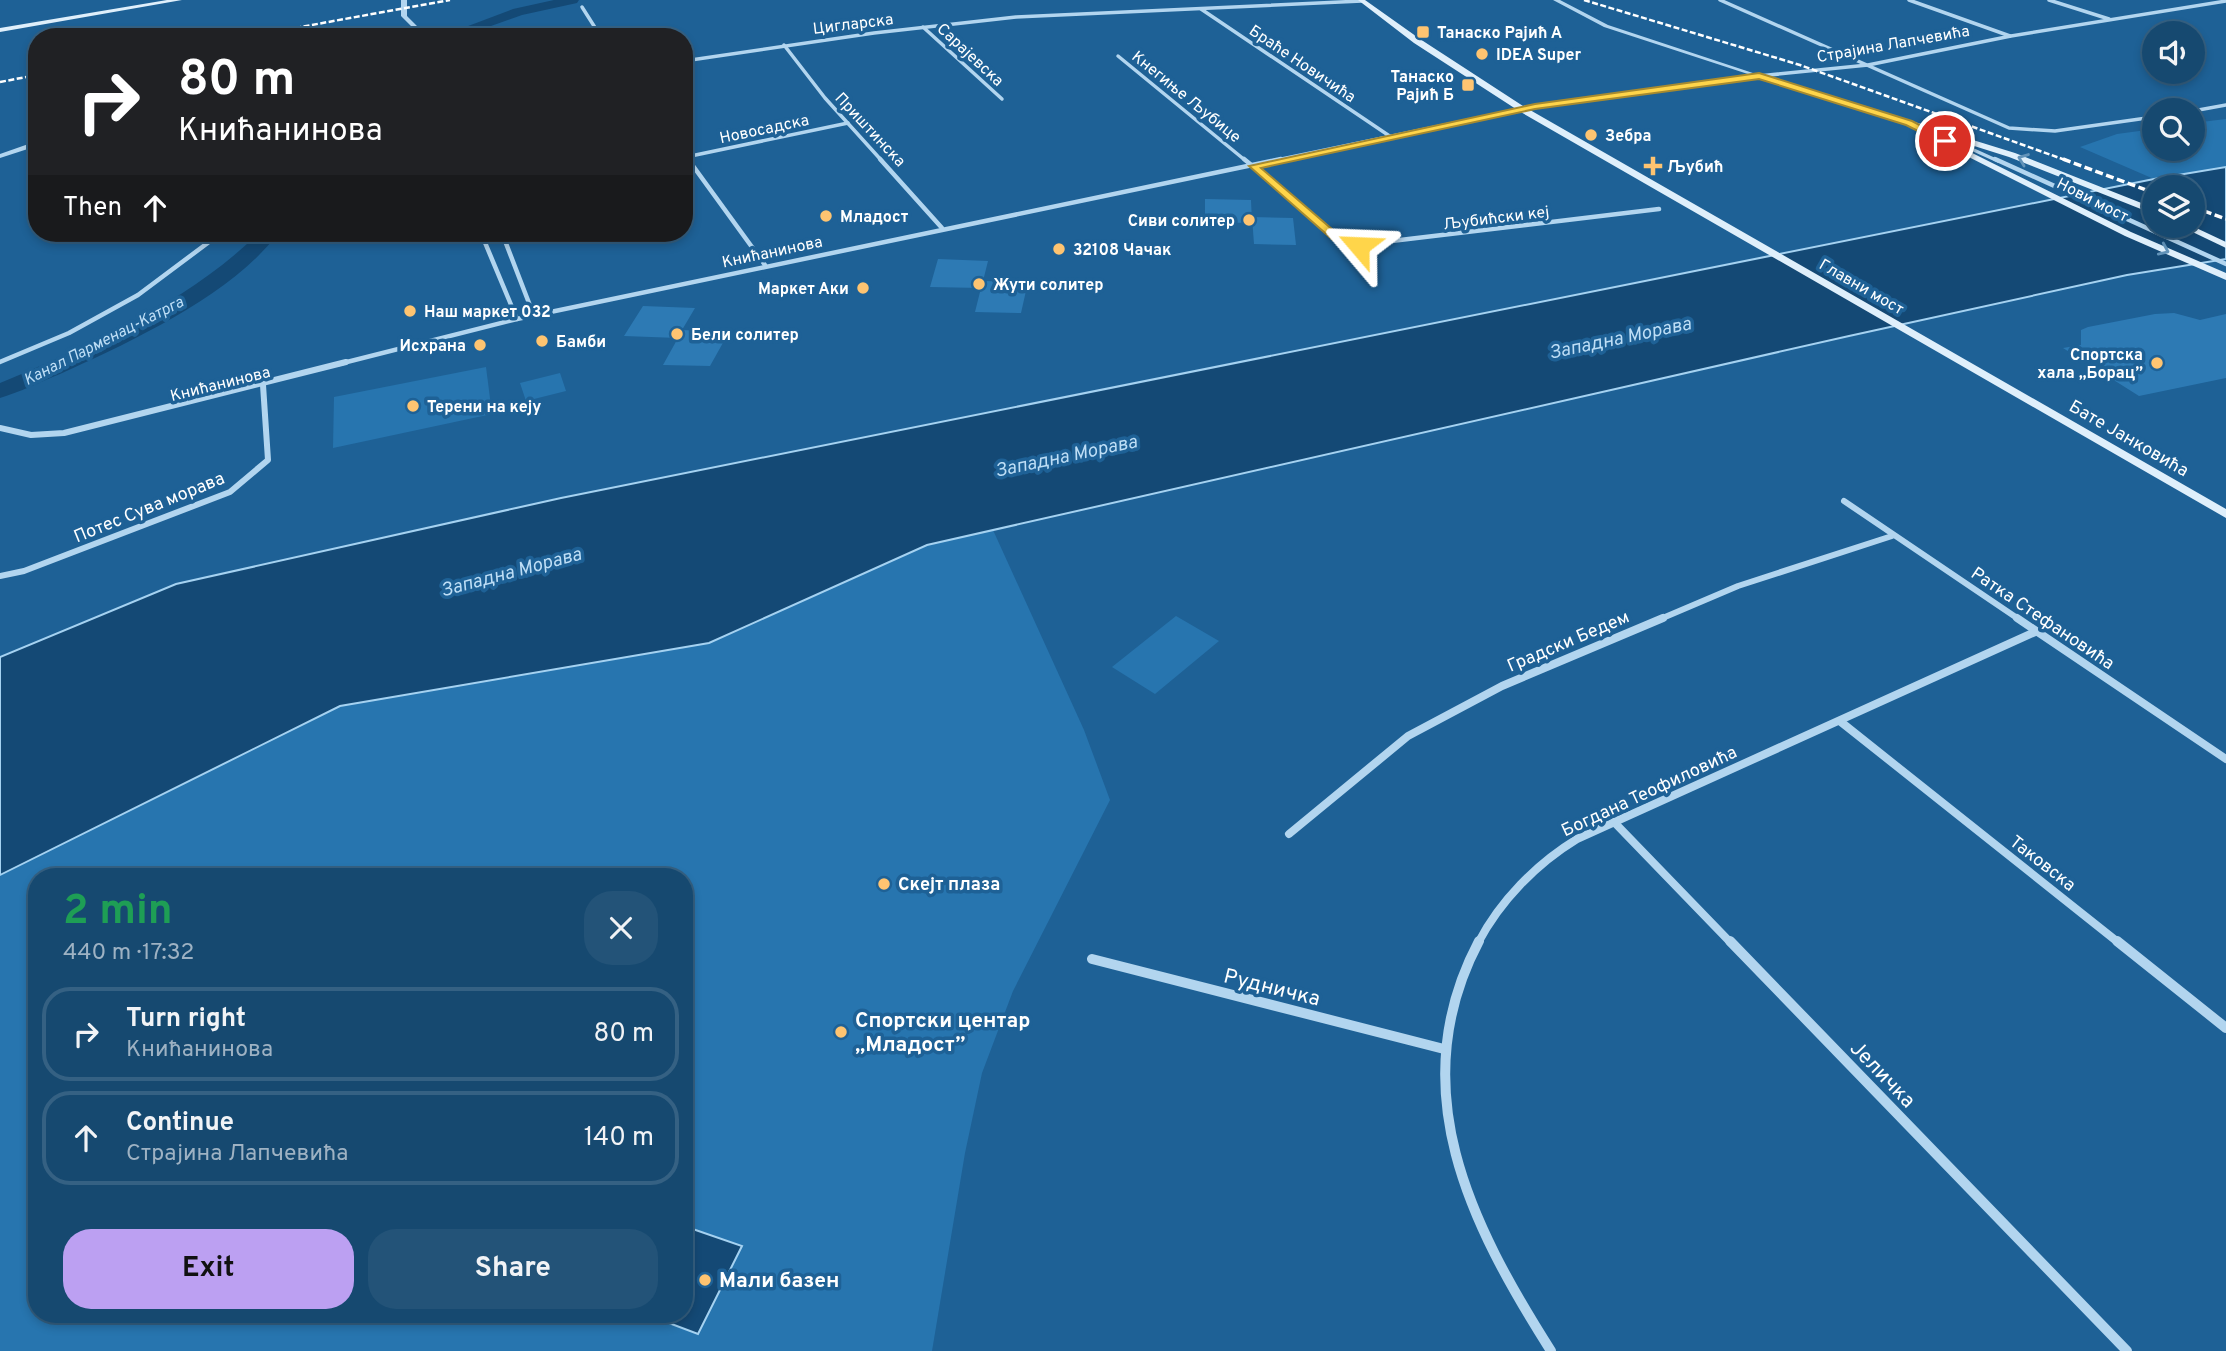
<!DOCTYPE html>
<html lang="en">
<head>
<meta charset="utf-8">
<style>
	body { margin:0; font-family:Overpass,sans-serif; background:#235378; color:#f1f3f6; height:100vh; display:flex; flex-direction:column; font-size:26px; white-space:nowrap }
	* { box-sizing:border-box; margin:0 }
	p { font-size:23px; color:#9eb2c3 }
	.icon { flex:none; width:38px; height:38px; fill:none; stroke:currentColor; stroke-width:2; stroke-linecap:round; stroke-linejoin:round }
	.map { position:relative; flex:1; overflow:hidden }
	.drawer { position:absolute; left:28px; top:868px; width:665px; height:455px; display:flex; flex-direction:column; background:#164970; border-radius:28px; box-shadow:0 4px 10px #0003,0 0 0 2px #356183 }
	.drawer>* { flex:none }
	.guide { position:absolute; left:28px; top:28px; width:665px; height:214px; border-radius:28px; box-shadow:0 4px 10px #0003,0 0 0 2px #356183; background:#202124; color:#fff; overflow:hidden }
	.controls { position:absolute; left:2142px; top:21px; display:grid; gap:14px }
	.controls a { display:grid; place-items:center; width:63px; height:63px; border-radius:50%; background:#164970; box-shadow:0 4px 10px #0003,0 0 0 2px #356183; font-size:35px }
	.pin { position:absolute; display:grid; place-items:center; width:60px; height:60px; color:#fff; margin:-30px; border:4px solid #fff; border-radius:50%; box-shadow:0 2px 7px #0007 }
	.me { position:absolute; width:77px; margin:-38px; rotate:296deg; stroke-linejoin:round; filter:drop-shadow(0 0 5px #0008) }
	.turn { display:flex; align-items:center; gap:24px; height:147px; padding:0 35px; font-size:32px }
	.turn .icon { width:91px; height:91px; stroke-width:2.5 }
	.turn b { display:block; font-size:49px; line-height:60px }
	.then { display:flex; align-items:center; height:66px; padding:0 35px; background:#0003; gap:14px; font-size:26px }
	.round { display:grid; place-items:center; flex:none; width:74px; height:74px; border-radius:28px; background:#235378 }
	.overview { display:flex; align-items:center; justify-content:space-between; height:119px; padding:0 35px }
	h1 { font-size:42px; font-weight:700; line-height:52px; color:#1e9e55 }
	.button { display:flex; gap:14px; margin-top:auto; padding:14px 35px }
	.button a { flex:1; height:80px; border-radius:28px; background:#bca0f2; color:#111; font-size:28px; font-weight:700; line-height:80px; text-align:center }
	.button a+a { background:#235378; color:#f1f3f6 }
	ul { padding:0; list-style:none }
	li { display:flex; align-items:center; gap:21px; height:94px; margin:0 14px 10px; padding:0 21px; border:4px solid #356183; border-radius:28px }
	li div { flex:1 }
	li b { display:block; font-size:26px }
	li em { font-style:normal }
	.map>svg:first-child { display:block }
</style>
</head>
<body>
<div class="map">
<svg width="2226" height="1351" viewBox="0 0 2226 1351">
	<rect width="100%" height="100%" fill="#1e6196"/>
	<g fill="#2775af" fill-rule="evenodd">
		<polygon points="2226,119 2226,167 2154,179 2080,147 2117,134 2154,129 2154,149 2193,149 2193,123"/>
		<polygon points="486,367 492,414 333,448 334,397"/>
		<polygon points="560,373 566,391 526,401 520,383"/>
		<path d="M 993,530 L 1084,730 L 1110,800 L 1013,991 L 982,1073 L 965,1153 L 932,1351 L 0,1351 L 0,875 L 339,706 L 709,643 L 927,545 ZM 37,877 L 684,877 L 684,1314 L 37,1314 Z"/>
		<polygon points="1176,616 1219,641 1155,694 1112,667"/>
	</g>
	<g fill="#144975" stroke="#a5d2f1" stroke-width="2" fill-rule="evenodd">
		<path d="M 2226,167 L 2226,259 L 2127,275 L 1849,336 L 927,545 L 709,643 L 340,706 L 0,875 L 0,657 L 176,584 L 561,498 L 2154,179 ZM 2154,187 L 2193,187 L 2193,226 L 2154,226 Z"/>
		<polygon points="684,1226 742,1246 698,1334 645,1314 684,1314"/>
	</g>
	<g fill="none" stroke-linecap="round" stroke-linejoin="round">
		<g fill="#144975" fill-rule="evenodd">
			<polygon points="554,0 579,0 577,3 522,15 460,37 439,37 513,9"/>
			<path d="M 259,233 L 278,233 C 234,294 127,344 60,374 C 40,382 20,392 0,398 L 0,383 C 94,344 185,304 259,233 Z"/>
		</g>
	</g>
	<g fill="#2d7ab4">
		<polygon points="1205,199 1251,200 1252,223 1205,222"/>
		<polygon points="1252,217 1293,218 1296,245 1254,244"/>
		<polygon points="938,259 988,261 983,281 1028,282 1021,313 975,312 981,288 930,287"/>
		<polygon points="643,306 695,308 682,330 729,332 710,366 663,365 678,338 624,336"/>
		<polygon points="2174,313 2200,320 2226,314 2226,378 2139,396 2063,348 2081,345 2081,330 2088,327 2155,314"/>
	</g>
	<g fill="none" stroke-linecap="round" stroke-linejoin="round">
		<polyline stroke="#b2d5ef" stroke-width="3.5" points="1956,142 1998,161"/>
		<polyline stroke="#b2d5ef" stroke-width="4.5" points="1995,159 2226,264"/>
		<g stroke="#b2d5ef" stroke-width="3.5">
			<polyline points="1720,0 2009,128 2055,131 2154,117"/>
			<polyline points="1909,0 2010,36"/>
			<polyline points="2049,0 2109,19"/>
			<polyline points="582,7 601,37"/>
			<polyline points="1201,9 1391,137"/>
			<polyline points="923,27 1002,99"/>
			<polyline points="784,45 825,98 882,161"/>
			<polyline points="1118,56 1246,161"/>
			<polyline points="684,61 874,33 1016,17 1362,1"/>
			<polyline points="1759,76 1868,65 2011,36 2226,1"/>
			<polyline points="2193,111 2226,105"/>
			<polyline points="685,156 689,161"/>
			<polyline points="686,157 848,123"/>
			<polyline points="1272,161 1522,109"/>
		</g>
		<g stroke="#b2d5ef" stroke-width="4.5">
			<polyline points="688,159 765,265"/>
			<polyline points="880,159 942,228"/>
			<polyline points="1244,159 1346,243 1358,245 1659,209"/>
			<polyline points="481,233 517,319"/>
			<polyline points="502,233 534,316"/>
			<polyline points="0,362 69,333 138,295 221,233"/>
			<polyline points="339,364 517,319 1281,159"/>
		</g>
		<g stroke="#b2d5ef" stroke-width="6">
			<polyline points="0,428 31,435 64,433 346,362"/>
			<polyline points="1844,501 2020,620"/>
			<polyline points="0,576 24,571 230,492 268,460 263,385"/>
			<polyline points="1658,620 1738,586 1892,536"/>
		</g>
		<g stroke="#b2d5ef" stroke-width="8">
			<polyline points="2017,618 2226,759"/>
			<polyline points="1841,722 2119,943"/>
			<polyline points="1614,822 1731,943"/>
			<polyline points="1289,834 1408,736 1502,686 1663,618"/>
			<path d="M 1478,943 C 1500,901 1536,864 1577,839 L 2035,632"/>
		</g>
		<g stroke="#b2d5ef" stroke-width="10">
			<path d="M 1479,941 C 1401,1088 1471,1225 1551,1351"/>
			<polyline points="1730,941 2127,1351"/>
			<polyline points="2117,941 2226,1028"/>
			<polyline points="1092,959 1444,1049"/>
		</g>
		<g fill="#b2d5ef" fill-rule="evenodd">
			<polygon points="401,0 407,0 407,16 421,30 395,37 382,37 414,29 401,16"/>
			<polygon points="1553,0 1560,0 1608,25 1762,76 1757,77 1604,27"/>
			<polygon points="37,141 37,146 0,158 0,154"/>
		</g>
		<g fill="#dfeffb" fill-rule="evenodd">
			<polygon points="167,0 182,0 0,32 0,28"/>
			<polygon points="1358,0 1365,0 1420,39 1523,106 1759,74 2015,153 2154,208 2154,214 2151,213 2009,157 1759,78 1530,110 2226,509 2226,518 1519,111 1414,43"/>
			<polygon points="1942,138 2131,232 2226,273 2226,280 2125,236 1939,142 1938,140"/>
			<polygon points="2180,226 2192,226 2226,242 2226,248"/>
		</g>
		<g stroke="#fff" stroke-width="2.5" stroke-dasharray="6 2.5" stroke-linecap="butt">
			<polyline points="1584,0 1800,65 2068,161"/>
			<polyline points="245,37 450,0"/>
			<polyline points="0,82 37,75"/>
		</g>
		<g stroke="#fff" stroke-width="3.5" stroke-dasharray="8 3.5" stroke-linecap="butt">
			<polyline points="2063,159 2154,193"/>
			<polyline points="2193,207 2226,219"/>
		</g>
	</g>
	<defs><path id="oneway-chevron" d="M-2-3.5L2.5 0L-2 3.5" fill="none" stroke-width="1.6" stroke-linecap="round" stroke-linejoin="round" transform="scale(1.75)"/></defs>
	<g stroke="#6293b9">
		<use href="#oneway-chevron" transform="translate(2023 159) rotate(-159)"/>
		<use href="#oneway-chevron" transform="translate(2164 250) rotate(24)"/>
	</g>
	<polygon fill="#ffd54a" stroke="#a68a30" stroke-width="2" points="1759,73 1912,121 1950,141 1942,143 1906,125 1759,79 1535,109 1261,168 1340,236 1362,243 1364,246 1359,249 1333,240 1249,166 1535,104"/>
	<g fill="#fec471" stroke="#1e6196" stroke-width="2.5">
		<rect x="1416" y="25" width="14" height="14" rx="3.5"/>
		<circle cx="1482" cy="54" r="7"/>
		<rect x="1461" y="78" width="14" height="14" rx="3.5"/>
		<circle cx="1591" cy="135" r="7"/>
		<path d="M1649.5 155.5h7v7h7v7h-7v7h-7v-7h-7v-7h7z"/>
		<circle cx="826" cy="216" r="7"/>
		<circle cx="1249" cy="220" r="7"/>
		<circle cx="1059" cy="249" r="7"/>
		<circle cx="979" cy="284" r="7"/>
		<circle cx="863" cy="288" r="7"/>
		<circle cx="410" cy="311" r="7"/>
		<circle cx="677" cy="334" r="7"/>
		<circle cx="542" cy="341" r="7"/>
		<circle cx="480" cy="345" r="7"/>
		<circle cx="2157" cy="363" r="7"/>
		<circle cx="413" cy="406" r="7"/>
		<circle cx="884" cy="884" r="7"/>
		<circle cx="841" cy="1032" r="7"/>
		<circle cx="705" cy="1280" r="7"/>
	</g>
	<g text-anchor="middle" stroke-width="7" stroke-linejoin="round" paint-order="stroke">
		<g font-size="16" fill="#fff" stroke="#1e6196">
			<text transform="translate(853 23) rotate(-7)" y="6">Цигларска</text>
			<text transform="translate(1893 43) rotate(-10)" y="6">Страјина Лапчевића</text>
			<text transform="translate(971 54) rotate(43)" y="6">Сарајевска</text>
			<text transform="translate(1303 63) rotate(34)" y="6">Браће Новичића</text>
			<text transform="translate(1187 96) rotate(39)" y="6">Кнегиње Љубице</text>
			<text transform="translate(764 128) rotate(-12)" y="6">Новосадска</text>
			<text transform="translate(871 129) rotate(47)" y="6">Приштинска</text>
			<text transform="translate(2093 199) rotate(27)" y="6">Нови мост</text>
			<text transform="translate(1496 217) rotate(-7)" y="6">Љубићски кеј</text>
			<text transform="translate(772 251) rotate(-12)" y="6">Книћанинова</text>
			<text transform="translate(1862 286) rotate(30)" y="6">Главни мост</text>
			<text transform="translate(220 383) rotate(-14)" y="6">Книћанинова</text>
		</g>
		<g font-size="16" font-weight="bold" fill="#fff" stroke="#1e6196" text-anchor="start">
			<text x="1437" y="38">Танаско Рајић А</text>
			<text x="1496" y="60">IDEA Super</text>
			<text x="1454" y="82" text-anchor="end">Танаско<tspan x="1454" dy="18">Рајић Б</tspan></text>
			<text x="1605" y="141">Зебра</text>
			<text x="1667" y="172">Љубић</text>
			<text x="840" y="222">Младост</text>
			<text x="1235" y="226" text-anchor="end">Сиви солитер</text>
			<text x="1073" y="255">32108 Чачак</text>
			<text x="993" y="290">Жути солитер</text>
			<text x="849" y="294" text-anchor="end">Маркет Аки</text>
			<text x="424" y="317">Наш маркет 032</text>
			<text x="691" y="340">Бели солитер</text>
			<text x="556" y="347">Бамби</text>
			<text x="466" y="351" text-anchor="end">Исхрана</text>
			<text x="2143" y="360" text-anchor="end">Спортска<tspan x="2143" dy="18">хала „Борац”</tspan></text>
			<text x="427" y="412">Терени на кеју</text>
		</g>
		<g font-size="16" font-style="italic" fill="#bedef6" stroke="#1e6196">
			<text transform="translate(103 340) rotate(-27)" y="6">Канал Парменац-Катрга</text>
		</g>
		<g font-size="18" fill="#fff" stroke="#1e6196">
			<text transform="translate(2129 438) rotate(30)" y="6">Бате Јанковића</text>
			<text transform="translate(149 507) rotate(-22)" y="6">Потес Сува морава</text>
			<text transform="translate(2043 618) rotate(34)" y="6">Ратка Стефановића</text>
			<text transform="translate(1568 641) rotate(-23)" y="6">Градски Бедем</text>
			<text transform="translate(1649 791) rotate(-25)" y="6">Богдана Теофиловића</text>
			<text transform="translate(2043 863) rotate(38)" y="6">Таковска</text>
		</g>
		<g font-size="18" font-weight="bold" fill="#fff" stroke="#1e6196" text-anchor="start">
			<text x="898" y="890">Скејт плаза</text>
		</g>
		<g font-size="19" font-style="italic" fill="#bedef6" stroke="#1e6196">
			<text transform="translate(1620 337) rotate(-12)" y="7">Западна Морава</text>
			<text transform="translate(1066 455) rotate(-12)" y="7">Западна Морава</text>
			<text transform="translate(511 571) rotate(-15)" y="7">Западна Морава</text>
		</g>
		<g font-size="21" fill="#fff" stroke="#1e6196">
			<text transform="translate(1272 987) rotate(14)" y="7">Рудничка</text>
			<text transform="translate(1883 1074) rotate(46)" y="7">Јеличка</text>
		</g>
		<g font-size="21" font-weight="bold" fill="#fff" stroke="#1e6196" text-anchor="start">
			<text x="855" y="1027">Спортски центар<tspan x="855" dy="24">„Младост”</tspan></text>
			<text x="719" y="1287">Мали базен</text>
		</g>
	</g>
</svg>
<div class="controls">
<a><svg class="icon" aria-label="sound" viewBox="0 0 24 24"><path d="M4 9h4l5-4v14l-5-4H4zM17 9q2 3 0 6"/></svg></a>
<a><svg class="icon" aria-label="search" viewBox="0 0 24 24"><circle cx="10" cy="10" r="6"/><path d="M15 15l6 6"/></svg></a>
<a><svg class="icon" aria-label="layers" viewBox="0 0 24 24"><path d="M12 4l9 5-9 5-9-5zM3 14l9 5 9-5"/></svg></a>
</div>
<div class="pin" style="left:1945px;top:141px;background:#d93025"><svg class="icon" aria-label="arrive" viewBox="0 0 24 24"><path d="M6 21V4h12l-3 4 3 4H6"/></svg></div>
<svg class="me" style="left:1359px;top:246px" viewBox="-20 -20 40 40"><path d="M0-17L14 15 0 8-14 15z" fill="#ffd54a" stroke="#fff" stroke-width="4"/></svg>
<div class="guide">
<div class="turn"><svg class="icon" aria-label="right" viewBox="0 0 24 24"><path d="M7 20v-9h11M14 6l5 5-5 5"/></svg><div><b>80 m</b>Книћанинова</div></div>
<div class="then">Then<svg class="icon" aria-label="ahead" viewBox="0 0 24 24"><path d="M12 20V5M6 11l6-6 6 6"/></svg></div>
</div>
<section class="drawer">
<div class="overview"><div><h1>2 min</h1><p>440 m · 17:32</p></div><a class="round"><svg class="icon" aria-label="close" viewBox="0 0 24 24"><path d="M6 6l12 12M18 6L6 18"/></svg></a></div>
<ul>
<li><svg class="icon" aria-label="right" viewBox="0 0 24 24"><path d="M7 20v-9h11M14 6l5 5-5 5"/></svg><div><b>Turn right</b><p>Книћанинова</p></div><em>80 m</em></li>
<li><svg class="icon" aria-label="ahead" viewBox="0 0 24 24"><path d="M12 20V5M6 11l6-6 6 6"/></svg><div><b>Continue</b><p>Страјина Лапчевића</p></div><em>140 m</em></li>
</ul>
<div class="button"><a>Exit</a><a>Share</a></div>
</section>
</div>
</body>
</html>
